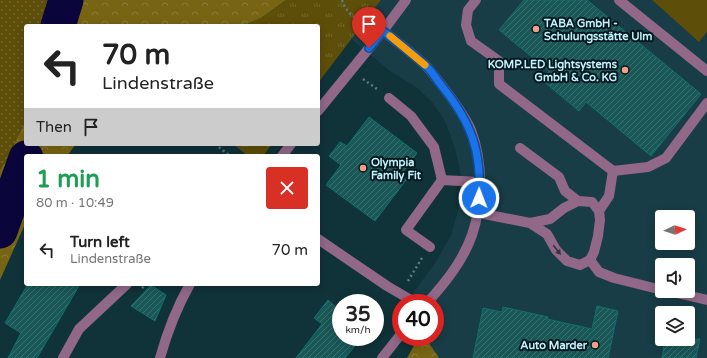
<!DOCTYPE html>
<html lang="en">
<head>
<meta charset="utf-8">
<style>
	body { margin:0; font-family:"Varela Round",sans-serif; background:#f6f6f6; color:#222; height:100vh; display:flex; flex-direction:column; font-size:15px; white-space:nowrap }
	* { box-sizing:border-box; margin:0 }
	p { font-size:13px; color:#767676 }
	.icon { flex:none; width:22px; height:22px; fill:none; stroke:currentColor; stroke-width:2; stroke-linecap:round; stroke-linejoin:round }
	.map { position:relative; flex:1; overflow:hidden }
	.side { position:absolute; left:24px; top:154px; width:296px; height:132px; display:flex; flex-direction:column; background:#fff; border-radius:4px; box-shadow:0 2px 10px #0003 }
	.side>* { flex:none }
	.banner { position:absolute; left:24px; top:24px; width:296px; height:122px; border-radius:4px; box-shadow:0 2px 10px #0003; background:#fff; color:#222; overflow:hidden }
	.needle { width:26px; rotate:86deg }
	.buttons { position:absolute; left:655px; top:210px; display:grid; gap:8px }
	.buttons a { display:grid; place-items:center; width:40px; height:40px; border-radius:4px; background:#fff; box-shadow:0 2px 10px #0003; font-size:20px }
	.speed { position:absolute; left:332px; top:294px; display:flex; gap:8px; font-size:20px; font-weight:700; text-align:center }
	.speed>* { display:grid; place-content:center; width:52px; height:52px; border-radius:50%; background:#fff; box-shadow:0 2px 10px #0003; line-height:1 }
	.speed small { font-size:10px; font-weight:400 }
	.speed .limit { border:6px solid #d22; background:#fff; color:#111 }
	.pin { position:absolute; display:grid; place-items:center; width:34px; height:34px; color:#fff; margin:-41px -17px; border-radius:50% 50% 50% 0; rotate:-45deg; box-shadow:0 0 4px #0007 }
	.pin .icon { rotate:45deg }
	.me { position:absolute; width:44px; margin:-22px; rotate:1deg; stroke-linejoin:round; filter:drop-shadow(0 0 3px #0008) }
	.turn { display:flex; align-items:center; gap:14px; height:84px; padding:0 12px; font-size:18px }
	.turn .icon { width:52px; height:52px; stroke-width:2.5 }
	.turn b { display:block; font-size:28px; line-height:34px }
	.then { display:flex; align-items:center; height:38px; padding:0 12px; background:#0003; gap:8px; font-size:15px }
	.round { display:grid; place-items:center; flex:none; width:42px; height:42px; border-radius:4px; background:#f6f6f6 }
	.overview { display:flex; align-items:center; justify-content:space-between; height:68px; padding:0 12px }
	h1 { font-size:24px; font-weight:800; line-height:30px; color:#1e9e55 }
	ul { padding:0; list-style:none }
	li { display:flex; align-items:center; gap:12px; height:56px; padding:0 12px }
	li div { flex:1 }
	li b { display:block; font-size:15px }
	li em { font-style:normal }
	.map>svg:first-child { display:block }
</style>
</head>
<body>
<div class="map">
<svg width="707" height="358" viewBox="0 0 707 358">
	<defs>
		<pattern id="grass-tufts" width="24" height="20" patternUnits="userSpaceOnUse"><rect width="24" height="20" fill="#5d4e09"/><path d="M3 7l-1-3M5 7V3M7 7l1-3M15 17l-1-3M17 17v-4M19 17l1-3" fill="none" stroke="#73682e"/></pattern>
		<pattern id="forest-crowns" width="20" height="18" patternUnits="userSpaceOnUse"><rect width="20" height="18" fill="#786513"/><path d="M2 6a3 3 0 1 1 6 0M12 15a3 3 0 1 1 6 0" fill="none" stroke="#8a7c36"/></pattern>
		<pattern id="garden-dots" width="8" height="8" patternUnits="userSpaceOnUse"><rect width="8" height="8" fill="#5d4e09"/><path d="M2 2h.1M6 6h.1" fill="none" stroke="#73682e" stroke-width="1.8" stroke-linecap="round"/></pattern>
		<pattern id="building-hatch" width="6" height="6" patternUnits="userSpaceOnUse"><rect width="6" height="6" fill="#1a5757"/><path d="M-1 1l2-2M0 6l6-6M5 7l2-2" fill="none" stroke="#3a7070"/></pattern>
	</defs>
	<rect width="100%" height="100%" fill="#103239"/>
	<path fill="#183d46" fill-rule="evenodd" d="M 381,0 L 652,0 L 699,42 L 707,32 L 707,358 L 439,358 L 425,337 L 435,337 L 435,303 L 406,303 L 437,260 L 451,235 L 457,214 L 460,198 L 461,177 L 457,156 L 451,137 L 445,121 L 432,102 L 416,87 L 390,71 L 351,39 ZM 662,217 L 688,217 L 688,243 L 662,243 ZM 662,265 L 688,265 L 688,291 L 662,291 ZM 662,313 L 688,313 L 688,339 L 662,339 Z"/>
	<g fill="url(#grass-tufts)">
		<polygon points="286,0 381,0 318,83 318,26 242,26 261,18"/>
		<polygon points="233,144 272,144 263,156 248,156"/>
	</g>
	<g fill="url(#forest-crowns)">
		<polygon points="48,0 286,0 261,18 242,26 46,26"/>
		<polygon points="26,119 26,144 76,144 67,156 26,156 26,222 0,280 0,170 6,161"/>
		<polygon points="419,337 425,337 439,358 407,358"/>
	</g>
	<polygon fill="url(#garden-dots)" points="0,0 48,0 46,26 26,26 26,119 6,161 0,170"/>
	<polygon fill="#5d4e09" points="652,0 707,0 707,32 699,42"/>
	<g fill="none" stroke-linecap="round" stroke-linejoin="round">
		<g stroke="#0a063c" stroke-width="35">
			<polyline points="58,26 66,0"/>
			<polyline points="0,231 26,158"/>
		</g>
	</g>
	<g fill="url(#building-hatch)" stroke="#0e7070">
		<polygon points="524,0 587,0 701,94 651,156 586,102 579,111 542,80 549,71 499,30"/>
		<polygon points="369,117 417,153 400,176 406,180 375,221 326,185 341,165 329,156 340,142 347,146"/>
		<polygon points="28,284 80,284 37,358 8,358 21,333 5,323"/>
		<polygon points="151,285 166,295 155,321 131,306"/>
		<polygon points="328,300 341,311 341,337 362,337 345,358 296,358 322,324 314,318"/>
		<polygon points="597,306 618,311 608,358 473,358 483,308 502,312 503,307 548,317 547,319 592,329"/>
		<polygon points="665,339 700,339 696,358 662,358"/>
	</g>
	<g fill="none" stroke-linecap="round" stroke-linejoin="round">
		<g stroke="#577e87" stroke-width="2.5" stroke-dasharray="2 3" stroke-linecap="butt">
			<path d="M 342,0 C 346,13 357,20 367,28"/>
			<polyline points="363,79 377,89"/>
			<polyline points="215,144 230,156"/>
			<polyline points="408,281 422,258"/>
			<polyline points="142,288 147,284"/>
		</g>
		<g stroke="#926888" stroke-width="10">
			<polyline points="476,0 468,10 466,25 471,41 499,61 499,84 613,171 648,167 666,158 707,103"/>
			<polyline points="619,0 707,71"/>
			<path d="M 383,31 C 397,42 413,53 426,66 C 432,72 437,80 443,87 C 453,100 464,115 471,130 C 483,162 483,203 472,235 C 463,261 445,283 427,303"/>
			<polyline points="389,98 411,116 434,147 442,180"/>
			<polyline points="318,111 383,31 406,0"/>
			<polyline points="520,148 559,177 565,191 578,201"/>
			<polyline points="282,156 291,144"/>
			<polyline points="599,211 609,196 613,171"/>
			<polyline points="479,213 530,223 547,234 556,250 567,261 580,265 590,260 594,252 598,236 600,220 599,211 592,202 578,201 564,208 550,219 530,223"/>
			<polyline points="318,239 387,286 416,303"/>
			<polyline points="430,247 406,230 442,180 480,182"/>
			<polyline points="590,260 599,272 614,278 662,290"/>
			<polyline points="668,291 707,300"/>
			<polyline points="63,358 79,329 127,284"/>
			<path d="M 160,358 C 167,333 177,307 190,284"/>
			<polyline points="382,358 401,334"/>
		</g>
	</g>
	<defs><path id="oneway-solid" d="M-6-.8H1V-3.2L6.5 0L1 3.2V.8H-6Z"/></defs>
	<use fill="#353442" href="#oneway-solid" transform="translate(557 250) rotate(52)"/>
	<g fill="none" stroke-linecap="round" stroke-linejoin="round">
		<defs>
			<path id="route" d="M 369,48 L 383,31 C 397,42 413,53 426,66 C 432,71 436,79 441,85 C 471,122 482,151 479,198"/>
		</defs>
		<use href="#route" stroke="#114b97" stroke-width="10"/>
		<use href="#route" stroke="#1a73e8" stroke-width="7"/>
		<polyline stroke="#f59e0b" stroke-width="7" points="390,36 425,65"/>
	</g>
	<g fill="#f49e88" stroke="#03181d" stroke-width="1.5">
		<circle cx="536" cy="29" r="4"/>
		<circle cx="625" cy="70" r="4"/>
		<circle cx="363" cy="168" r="4"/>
		<circle cx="595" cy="345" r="4"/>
	</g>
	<g text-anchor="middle" stroke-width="4" stroke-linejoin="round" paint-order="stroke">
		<g font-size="11" font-weight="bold" fill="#c3f2fe" stroke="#03181d" text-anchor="start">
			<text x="544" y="27">TABA GmbH -<tspan x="544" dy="13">Schulungsstätte Ulm</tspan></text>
			<text x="617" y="68" text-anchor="end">KOMP.LED Lightsystems<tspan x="617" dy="13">GmbH &amp; Co. KG</tspan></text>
			<text x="371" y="166">Olympia<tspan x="371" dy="13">Family Fit</tspan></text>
			<text x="587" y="349" text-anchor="end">Auto Marder</text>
		</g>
	</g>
</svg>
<div class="buttons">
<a><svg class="needle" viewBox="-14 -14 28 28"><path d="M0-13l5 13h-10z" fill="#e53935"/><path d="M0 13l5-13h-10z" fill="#767676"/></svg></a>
<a><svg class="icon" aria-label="sound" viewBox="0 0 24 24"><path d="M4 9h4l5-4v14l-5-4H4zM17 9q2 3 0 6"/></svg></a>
<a><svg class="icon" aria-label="layers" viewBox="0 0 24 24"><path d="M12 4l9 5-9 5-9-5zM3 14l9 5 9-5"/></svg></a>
</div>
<div class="speed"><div>35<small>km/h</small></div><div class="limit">40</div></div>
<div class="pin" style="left:369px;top:48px;background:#d93025"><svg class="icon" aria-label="arrive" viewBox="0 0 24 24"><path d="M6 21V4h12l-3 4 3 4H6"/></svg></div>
<svg class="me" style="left:479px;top:198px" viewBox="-20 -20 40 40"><circle r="17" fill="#1a73e8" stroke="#fff" stroke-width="3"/><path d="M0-11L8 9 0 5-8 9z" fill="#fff"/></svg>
<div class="banner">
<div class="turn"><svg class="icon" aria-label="left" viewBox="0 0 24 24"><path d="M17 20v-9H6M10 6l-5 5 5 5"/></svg><div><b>70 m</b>Lindenstraße</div></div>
<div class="then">Then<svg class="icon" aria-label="arrive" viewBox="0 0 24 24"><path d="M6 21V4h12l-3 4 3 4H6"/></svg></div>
</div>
<section class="side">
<div class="overview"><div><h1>1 min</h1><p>80 m · 10:49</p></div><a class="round" style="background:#d93025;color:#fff"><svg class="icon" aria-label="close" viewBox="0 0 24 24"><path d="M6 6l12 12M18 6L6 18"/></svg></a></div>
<ul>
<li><svg class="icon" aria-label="left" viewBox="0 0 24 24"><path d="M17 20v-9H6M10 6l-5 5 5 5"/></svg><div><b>Turn left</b><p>Lindenstraße</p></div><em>70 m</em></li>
</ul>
</section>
</div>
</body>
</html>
